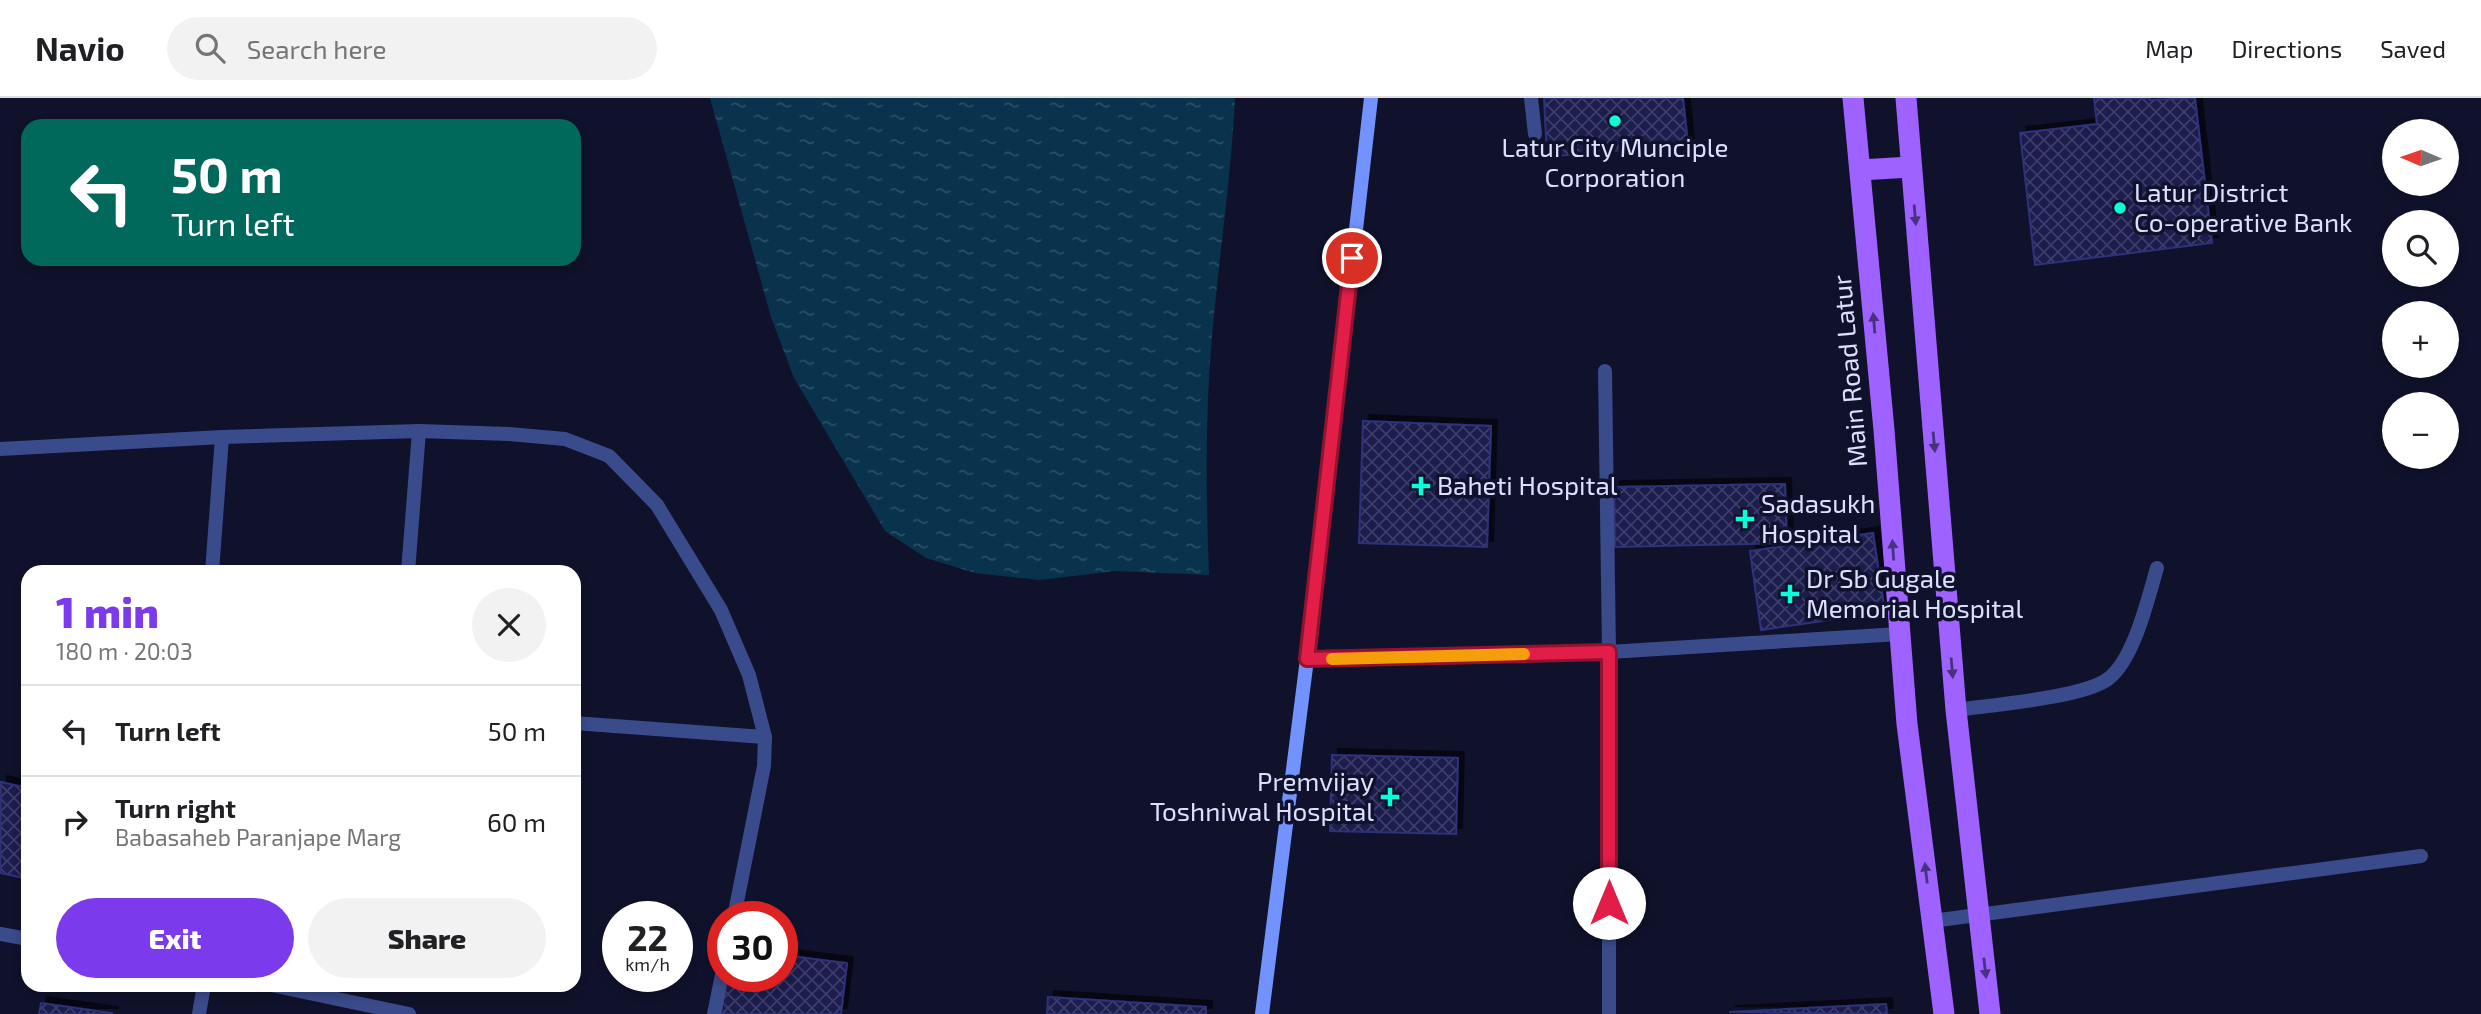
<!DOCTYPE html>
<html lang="en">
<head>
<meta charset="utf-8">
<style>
	body { margin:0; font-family:"Exo 2",sans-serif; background:#f2f2f2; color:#202124; height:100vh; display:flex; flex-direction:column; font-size:26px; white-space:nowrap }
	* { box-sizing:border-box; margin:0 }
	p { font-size:23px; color:#757577 }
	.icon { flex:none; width:38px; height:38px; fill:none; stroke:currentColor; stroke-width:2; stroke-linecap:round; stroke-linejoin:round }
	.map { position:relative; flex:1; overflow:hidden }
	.panel { position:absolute; left:21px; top:467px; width:560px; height:427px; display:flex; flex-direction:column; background:#fff; border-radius:21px; box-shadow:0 4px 10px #0003 }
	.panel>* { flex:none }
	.guide { position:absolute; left:21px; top:21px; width:560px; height:147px; border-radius:21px; box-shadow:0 4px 10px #0003; background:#00695c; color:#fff; overflow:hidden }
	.needle { width:46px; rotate:272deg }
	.controls { position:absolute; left:2382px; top:21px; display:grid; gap:14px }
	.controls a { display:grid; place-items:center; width:77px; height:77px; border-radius:50%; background:#fff; box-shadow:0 4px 10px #0003; font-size:35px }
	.speed { position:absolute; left:602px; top:803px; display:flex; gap:14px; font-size:35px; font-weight:700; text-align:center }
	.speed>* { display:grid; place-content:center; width:91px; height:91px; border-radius:50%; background:#fff; box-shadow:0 4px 10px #0003; line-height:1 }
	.speed small { font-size:18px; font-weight:400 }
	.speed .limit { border:10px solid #d22; background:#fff; color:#111 }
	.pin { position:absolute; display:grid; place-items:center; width:60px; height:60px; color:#fff; margin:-30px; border:4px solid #fff; border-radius:50%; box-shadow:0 2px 7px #0007 }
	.me { position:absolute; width:77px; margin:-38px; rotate:0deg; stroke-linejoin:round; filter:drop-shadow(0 0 5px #0008) }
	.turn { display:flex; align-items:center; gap:24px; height:147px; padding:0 35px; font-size:32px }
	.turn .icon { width:91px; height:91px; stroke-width:2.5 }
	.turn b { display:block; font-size:49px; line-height:60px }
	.round { display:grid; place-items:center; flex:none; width:74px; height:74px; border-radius:37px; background:#f2f2f2 }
	.head { display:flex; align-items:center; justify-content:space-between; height:119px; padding:0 35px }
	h1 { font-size:42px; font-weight:800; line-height:52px; color:#7c3aed }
	.action { display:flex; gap:14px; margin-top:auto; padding:14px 35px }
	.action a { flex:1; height:80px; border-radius:42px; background:#7c3aed; color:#fff; font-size:28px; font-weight:800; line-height:80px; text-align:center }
	.action a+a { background:#f2f2f2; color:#202124 }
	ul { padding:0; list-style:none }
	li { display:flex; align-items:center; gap:21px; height:91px; padding:0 35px; border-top:2px solid #e0e0e0 }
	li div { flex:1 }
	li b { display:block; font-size:26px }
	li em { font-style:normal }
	header { display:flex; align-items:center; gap:42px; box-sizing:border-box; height:98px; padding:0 35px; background:#fff; border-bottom:2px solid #e0e0e0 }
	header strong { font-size:33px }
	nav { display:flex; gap:38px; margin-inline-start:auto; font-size:24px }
	.search { width:490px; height:63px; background:#f2f2f2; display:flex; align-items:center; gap:18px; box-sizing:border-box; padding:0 24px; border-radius:38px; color:#757577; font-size:26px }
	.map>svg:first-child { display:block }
</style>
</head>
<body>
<header>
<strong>Navio</strong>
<div class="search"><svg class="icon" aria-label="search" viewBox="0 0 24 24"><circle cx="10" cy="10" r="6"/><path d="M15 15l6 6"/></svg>Search here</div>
<nav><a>Map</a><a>Directions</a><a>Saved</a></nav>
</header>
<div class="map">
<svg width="2481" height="916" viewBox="0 0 2481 916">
	<defs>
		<pattern id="water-ripples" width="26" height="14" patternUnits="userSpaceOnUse" patternTransform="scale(1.75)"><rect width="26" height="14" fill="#09324c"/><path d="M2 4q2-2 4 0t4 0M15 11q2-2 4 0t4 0" fill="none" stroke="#2c4f67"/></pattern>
		<pattern id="building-cross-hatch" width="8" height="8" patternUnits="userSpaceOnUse" patternTransform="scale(1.75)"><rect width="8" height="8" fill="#1b1e4e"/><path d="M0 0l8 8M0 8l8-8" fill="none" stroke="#3c3e69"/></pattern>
		<filter id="shadow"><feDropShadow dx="6" dy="-6" stdDeviation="0" flood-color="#0009"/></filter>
	</defs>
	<rect width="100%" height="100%" fill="#10122c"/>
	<path fill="url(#water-ripples)" d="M 710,0 L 1235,0 C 1231,80 1219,159 1212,238 C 1205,317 1206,397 1209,477 L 1115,473 L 1040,482 L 975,475 L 926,460 L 885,433 L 794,280 L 771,219 Z"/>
	<g fill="url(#building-cross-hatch)" stroke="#2d317a" stroke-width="2" filter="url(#shadow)">
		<polygon points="1544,0 1683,0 1688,46 1547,59"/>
		<polygon points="2094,0 2150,0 2150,2 2195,0 2212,145 2035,167 2020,35 2097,26"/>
		<polygon points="1363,323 1491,328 1487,449 1359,445"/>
		<polygon points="1785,386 1787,445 1615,449 1614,389"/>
		<polygon points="1873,435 1885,514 1761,532 1750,453"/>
		<polygon points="1332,657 1458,660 1456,736 1330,733"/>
		<polygon points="1,684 28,690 28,781 0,775"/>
		<polygon points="782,857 847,865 841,916 721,916 725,878 782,878"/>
		<polygon points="1048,899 1206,909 1206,916 1047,916"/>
		<polygon points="41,905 112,915 112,916 39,916"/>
		<polygon points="1886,906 1887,916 1729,914"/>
	</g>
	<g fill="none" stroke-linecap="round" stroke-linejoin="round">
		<g stroke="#3a4b8c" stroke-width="14">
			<polyline points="1531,0 1535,36"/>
			<path d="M 1956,612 C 1990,607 2082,600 2108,581 C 2134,562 2148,500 2157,470"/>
			<polyline points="1932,823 2421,758"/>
		</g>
		<g stroke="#3a4b8c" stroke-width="14">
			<polyline points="1605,273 1609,554 1609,916"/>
			<polyline points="0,351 222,339 419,333 509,336 565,341 609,358 657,407 721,512 749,577 765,639 764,668 734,819"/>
			<polyline points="212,474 222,339"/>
			<polyline points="408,474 419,333"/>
			<polyline points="1307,561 1609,554 1899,536"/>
			<polyline points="574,625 765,639"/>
			<polyline points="0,836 28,841"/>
			<polyline points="271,887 409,916"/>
			<polyline points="199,916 204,887"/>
			<polyline points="714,916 723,872"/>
		</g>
		<polyline stroke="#7292ff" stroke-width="14" points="1262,916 1307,561 1371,0"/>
		<g stroke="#9d62ff" stroke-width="21">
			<polyline points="1853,0 1884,332 1907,626 1944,916"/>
			<polyline points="1906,0 1956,612 1990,916"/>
			<polyline points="1860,72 1911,69"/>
		</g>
	</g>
	<defs><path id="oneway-solid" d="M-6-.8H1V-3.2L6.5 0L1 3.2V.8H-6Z" transform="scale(1.75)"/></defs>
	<g fill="#483280">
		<use href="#oneway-solid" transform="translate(1915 117) rotate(85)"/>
		<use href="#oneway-solid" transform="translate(1874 225) rotate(-95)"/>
		<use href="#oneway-solid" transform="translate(1934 344) rotate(85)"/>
		<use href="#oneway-solid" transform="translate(1893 452) rotate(-94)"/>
		<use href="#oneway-solid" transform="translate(1952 570) rotate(85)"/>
		<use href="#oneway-solid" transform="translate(1926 775) rotate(-97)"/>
		<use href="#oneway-solid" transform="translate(1985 870) rotate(83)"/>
	</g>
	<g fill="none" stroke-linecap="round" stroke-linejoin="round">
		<defs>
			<polyline id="route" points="1352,160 1307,561 1609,554 1609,805"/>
		</defs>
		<use href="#route" stroke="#92132f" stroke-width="18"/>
		<use href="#route" stroke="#e11d48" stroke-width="12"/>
		<polyline stroke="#f59e0b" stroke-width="12" points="1332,561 1524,556"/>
	</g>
	<g fill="#07ffd9" stroke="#10122c" stroke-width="2.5">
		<circle cx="1615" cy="23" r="7"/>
		<circle cx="2120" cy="110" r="7"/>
		<path d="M1417.5 377.5h7v7h7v7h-7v7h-7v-7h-7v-7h7z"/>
		<path d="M1741.5 410.5h7v7h7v7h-7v7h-7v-7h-7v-7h7z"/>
		<path d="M1786.5 485.5h7v7h7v7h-7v7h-7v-7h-7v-7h7z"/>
		<path d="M1386.5 688.5h7v7h7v7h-7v7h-7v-7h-7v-7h7z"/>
	</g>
	<g text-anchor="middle" stroke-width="7" stroke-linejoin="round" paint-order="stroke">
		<g font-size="26" fill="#dbe0ff" stroke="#10122c" text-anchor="start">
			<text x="1615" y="59" text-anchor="middle">Latur City Munciple<tspan x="1615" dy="30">Corporation</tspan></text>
			<text x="2134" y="104">Latur District<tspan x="2134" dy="30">Co-operative Bank</tspan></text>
			<text x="1437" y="397">Baheti Hospital</text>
			<text x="1761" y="415">Sadasukh<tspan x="1761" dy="30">Hospital</tspan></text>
			<text x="1806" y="490">Dr Sb Gugale<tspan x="1806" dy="30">Memorial Hospital</tspan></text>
			<text x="1374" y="693" text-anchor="end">Premvijay<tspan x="1374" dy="30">Toshniwal Hospital</tspan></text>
		</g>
		<g font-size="26" fill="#dbe0ff" stroke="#10122c">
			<text transform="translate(1850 273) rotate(-95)" y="9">Main Road Latur</text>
		</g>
	</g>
</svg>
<div class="controls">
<a><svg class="needle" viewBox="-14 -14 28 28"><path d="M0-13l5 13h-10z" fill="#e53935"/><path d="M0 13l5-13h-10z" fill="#757577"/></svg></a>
<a><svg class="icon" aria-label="search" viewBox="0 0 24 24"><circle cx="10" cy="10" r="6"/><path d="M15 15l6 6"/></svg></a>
<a>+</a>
<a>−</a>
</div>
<div class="speed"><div>22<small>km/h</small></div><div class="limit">30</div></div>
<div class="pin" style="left:1352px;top:160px;background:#d93025"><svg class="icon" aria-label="arrive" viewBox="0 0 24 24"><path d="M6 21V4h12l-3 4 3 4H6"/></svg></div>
<svg class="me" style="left:1609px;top:805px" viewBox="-20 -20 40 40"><circle r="19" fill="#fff"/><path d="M0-13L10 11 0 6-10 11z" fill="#e11d48"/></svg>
<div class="guide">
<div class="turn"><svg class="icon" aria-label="left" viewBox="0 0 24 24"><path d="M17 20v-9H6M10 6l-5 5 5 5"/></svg><div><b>50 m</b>Turn left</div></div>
</div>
<section class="panel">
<div class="head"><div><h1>1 min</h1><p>180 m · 20:03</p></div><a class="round"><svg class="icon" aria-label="close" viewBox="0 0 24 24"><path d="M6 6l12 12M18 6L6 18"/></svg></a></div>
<ul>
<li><svg class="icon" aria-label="left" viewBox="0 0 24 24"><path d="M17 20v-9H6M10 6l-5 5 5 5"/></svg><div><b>Turn left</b></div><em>50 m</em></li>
<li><svg class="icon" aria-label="right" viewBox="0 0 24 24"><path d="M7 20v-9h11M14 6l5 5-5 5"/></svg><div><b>Turn right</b><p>Babasaheb Paranjape Marg</p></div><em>60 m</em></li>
</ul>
<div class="action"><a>Exit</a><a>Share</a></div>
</section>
</div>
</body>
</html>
